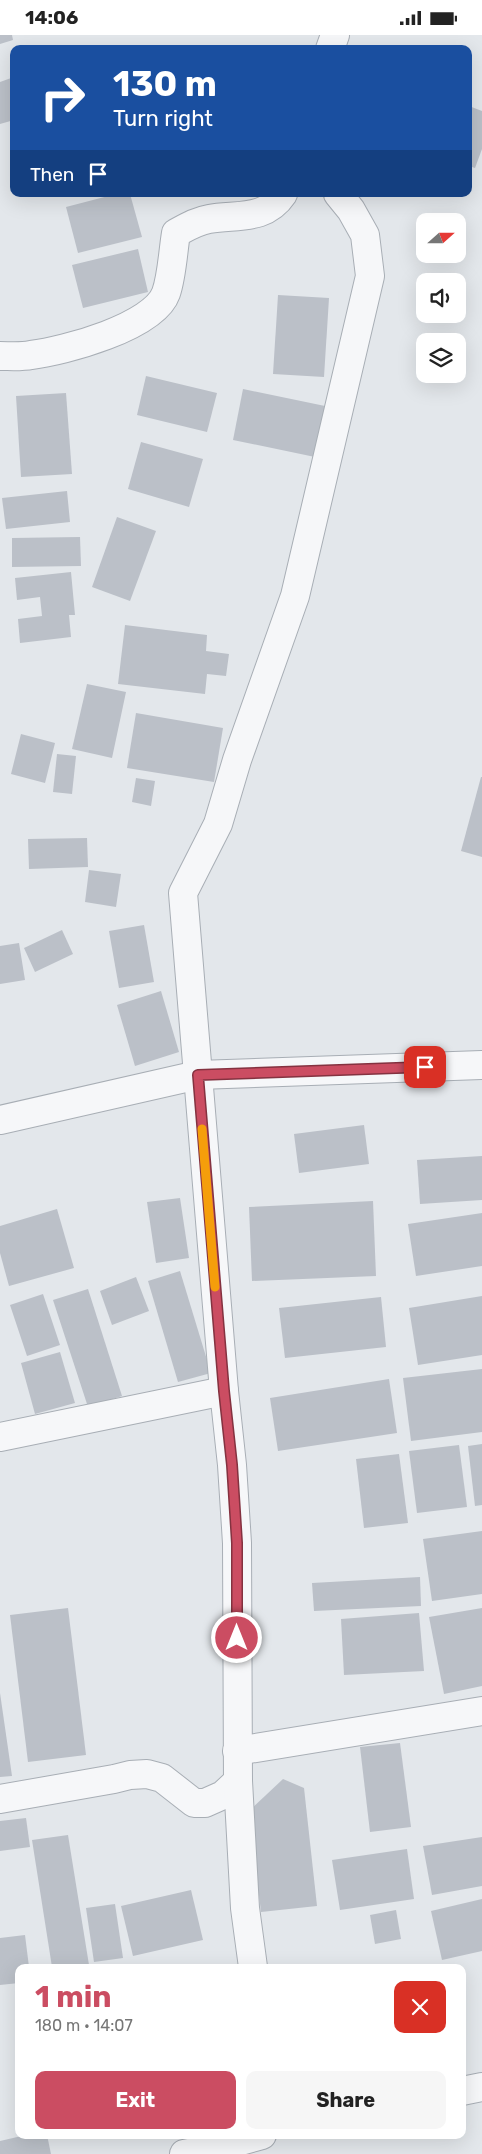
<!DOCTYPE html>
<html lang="en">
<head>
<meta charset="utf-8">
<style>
	body { margin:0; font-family:Rubik,sans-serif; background:#f6f6f6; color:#222; height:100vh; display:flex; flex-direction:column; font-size:19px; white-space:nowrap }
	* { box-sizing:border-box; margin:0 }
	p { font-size:16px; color:#767676 }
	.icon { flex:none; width:28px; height:28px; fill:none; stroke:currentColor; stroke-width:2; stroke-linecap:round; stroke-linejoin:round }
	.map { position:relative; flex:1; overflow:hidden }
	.drawer { position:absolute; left:15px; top:1929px; width:451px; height:175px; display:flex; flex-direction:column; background:#fff; border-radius:10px; box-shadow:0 5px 20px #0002 }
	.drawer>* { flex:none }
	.top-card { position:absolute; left:10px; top:10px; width:462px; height:152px; border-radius:10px; box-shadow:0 5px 20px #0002; background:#1a4fa0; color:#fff; overflow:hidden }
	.needle { width:32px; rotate:69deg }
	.tools { position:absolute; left:416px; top:178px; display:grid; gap:10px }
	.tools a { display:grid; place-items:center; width:50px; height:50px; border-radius:10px; background:#fff; box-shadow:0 5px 20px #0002; font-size:25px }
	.pin { position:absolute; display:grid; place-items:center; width:42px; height:42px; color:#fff; margin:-21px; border-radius:10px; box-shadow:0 2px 8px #0006 }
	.me { position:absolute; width:55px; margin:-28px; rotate:0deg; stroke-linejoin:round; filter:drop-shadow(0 0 4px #0008) }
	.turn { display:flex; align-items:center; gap:18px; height:105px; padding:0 20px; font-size:22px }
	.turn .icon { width:65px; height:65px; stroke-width:2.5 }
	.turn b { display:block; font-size:35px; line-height:42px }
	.then { display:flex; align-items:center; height:48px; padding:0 20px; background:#0003; gap:10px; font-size:19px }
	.round { display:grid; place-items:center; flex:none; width:52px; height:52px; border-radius:10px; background:#f6f6f6 }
	.head { display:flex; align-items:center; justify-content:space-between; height:85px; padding:0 20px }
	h1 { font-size:30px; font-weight:700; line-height:38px; color:#cb4d62 }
	.action { display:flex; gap:10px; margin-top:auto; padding:10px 20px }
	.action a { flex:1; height:58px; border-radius:10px; background:#cb4d62; color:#fff; font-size:20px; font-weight:700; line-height:58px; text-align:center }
	.action a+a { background:#f6f6f6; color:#222 }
	.status { display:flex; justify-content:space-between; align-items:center; height:35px; padding:0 25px; background:#fff; direction:ltr }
	.status svg { height:14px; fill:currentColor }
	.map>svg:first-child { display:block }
</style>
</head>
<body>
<div class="status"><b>14:06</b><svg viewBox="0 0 49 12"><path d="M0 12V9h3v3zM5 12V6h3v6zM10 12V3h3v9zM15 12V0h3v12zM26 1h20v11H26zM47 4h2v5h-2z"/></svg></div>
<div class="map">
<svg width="482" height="2119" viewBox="0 0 482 2119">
	<rect width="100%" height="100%" fill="#e3e7eb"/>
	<g fill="#bbc0c8">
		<polygon points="0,0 12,0 13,5 0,9"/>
		<polygon points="14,42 14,85 0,89 0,47"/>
		<polygon points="469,71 482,76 482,114 475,133 469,131"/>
		<polygon points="116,159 130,159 142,202 78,218 66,172"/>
		<polygon points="138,214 148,257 83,273 72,230"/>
		<polygon points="278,260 329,263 324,342 273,339"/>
		<polygon points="146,341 217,358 207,397 137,380"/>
		<polygon points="243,354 325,371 315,422 233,405"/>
		<polygon points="66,358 72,439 21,442 16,361"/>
		<polygon points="141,407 203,424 189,472 128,454"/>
		<polygon points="67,456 70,487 6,494 2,463"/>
		<polygon points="117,482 156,496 130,566 92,552"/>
		<polygon points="80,502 81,531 12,532 12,503"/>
		<polygon points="71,537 75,580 69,580 71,602 20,608 18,584 42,581 40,562 17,565 15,543"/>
		<polygon points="125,590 207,600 206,616 229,619 226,641 207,639 205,659 118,649"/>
		<polygon points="87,649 126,657 112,723 72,714"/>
		<polygon points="136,678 223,693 214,747 127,733"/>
		<polygon points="21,699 55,708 45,748 11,739"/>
		<polygon points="57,719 76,721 72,759 53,757"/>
		<polygon points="481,742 482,742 482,822 461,816"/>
		<polygon points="136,743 155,746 151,771 132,767"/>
		<polygon points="87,803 88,832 29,834 28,804"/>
		<polygon points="89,835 121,839 116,872 85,867"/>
		<polygon points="144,890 154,947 119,953 109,896"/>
		<polygon points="62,895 73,919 35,937 24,913"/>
		<polygon points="19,908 25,945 0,949 0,911"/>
		<polygon points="161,956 179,1017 135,1031 117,970"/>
		<polygon points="364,1090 369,1129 299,1138 294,1099"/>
		<polygon points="482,1121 482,1165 420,1169 417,1125"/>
		<polygon points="180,1163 189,1223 156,1228 147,1167"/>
		<polygon points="373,1166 376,1241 252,1246 249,1172"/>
		<polygon points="57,1174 74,1233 9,1251 0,1218 0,1191"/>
		<polygon points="482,1178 482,1231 416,1241 408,1189"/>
		<polygon points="180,1236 211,1338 178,1347 148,1246"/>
		<polygon points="136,1242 149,1276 112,1290 100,1256"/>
		<polygon points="88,1254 122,1361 88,1372 53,1265"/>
		<polygon points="43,1259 60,1310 27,1321 10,1270"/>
		<polygon points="482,1261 482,1320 418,1330 409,1273"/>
		<polygon points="381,1262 386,1312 285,1323 279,1273"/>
		<polygon points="60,1317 75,1368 35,1379 21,1328"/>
		<polygon points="482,1334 482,1397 411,1406 403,1343"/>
		<polygon points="389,1344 397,1398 278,1416 270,1363"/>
		<polygon points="482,1409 482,1470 475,1471 468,1411"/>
		<polygon points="459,1410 467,1472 417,1478 409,1416"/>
		<polygon points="399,1419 408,1488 364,1493 356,1424"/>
		<polygon points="482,1496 482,1559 432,1566 423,1504"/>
		<polygon points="420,1542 421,1571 314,1576 312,1548"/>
		<polygon points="68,1573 86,1720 28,1727 10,1580"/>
		<polygon points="482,1573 482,1651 444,1659 429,1582"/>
		<polygon points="419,1578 424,1636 344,1640 341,1584"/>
		<polygon points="0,1658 12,1741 0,1742"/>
		<polygon points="400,1708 411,1792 370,1797 360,1712"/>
		<polygon points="283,1744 304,1753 317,1871 261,1877 249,1776"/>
		<polygon points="26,1783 30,1812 0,1816 0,1786"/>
		<polygon points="68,1800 89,1930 52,1932 32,1805"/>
		<polygon points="482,1802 482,1851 432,1860 423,1811"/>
		<polygon points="407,1814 414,1864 340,1875 332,1825"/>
		<polygon points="191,1855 203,1905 133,1921 121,1871"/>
		<polygon points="482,1864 482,1916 442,1925 431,1876"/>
		<polygon points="115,1869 123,1923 94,1927 86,1873"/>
		<polygon points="396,1875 401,1904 375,1909 370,1880"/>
		<polygon points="25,1900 29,1932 19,1932 19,1948 0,1950 0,1903"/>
		<polygon points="26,2100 47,2100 51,2119 0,2119 0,2106"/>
	</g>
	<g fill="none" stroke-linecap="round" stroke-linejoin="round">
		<defs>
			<g id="minor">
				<polyline points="330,14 335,0"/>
				<path d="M 0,321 C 10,321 21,322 31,320 C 64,316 154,292 166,258 C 172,241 173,216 176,198 C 187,192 197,186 209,184 C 237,179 265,186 283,159"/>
				<polyline points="0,1085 198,1040 482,1030"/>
				<polyline points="0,1402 224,1356"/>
				<polyline points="237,1716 482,1676"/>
				<polyline points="0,1764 114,1744 130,1740 147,1739 162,1743 194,1768 205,1768 223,1760 238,1746"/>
				<polyline points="253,1932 245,1873 238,1746 237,1508 232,1430 224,1356 183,858 218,789 237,725 295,561 370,241 365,200 351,175 338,159"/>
				<polyline points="462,2056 482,2052"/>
				<polyline points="184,2119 219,2112 262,2100"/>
			</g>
		</defs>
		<use href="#minor" stroke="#a8aeb5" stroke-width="30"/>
		<use href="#minor" stroke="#f6f7f9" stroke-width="28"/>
	</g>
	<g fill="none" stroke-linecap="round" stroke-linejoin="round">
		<defs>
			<polyline id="route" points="237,1603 237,1508 232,1430 224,1356 198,1040 425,1032"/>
		</defs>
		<use href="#route" stroke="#843240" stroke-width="12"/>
		<use href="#route" stroke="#cb4d62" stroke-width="9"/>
		<polyline stroke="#f59e0b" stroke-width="9" points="202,1094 215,1252"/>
	</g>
</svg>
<div class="tools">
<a><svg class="needle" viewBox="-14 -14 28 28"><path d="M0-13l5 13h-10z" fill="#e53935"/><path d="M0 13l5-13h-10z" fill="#767676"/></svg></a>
<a><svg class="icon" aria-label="sound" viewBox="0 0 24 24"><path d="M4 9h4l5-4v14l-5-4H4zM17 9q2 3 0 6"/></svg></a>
<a><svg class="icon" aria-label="layers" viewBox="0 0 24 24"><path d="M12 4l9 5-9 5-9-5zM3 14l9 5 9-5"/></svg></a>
</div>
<div class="pin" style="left:425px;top:1032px;background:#d93025"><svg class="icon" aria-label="arrive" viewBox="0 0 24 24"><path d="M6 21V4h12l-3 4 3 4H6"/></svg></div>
<svg class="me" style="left:237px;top:1603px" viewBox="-20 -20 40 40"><circle r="17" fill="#cb4d62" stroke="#fff" stroke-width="3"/><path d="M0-11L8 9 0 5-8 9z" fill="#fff"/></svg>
<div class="top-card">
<div class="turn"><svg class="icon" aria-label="right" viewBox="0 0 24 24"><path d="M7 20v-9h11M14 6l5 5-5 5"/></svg><div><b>130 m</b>Turn right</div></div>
<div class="then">Then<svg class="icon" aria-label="arrive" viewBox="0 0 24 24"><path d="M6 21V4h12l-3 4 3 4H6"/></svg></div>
</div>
<section class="drawer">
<div class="head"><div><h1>1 min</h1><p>180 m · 14:07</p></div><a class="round" style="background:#d93025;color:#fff"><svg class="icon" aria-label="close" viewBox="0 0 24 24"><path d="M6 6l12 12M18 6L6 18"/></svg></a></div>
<div class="action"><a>Exit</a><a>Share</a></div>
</section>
</div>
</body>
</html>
